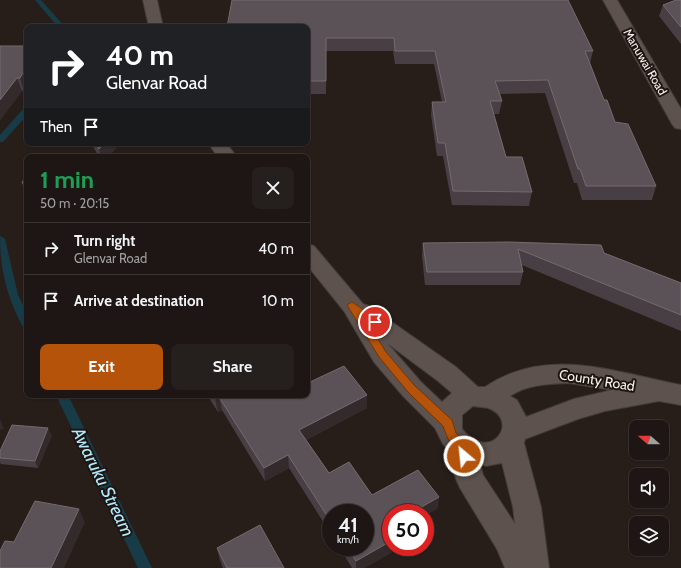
<!DOCTYPE html>
<html lang="en">
<head>
<meta charset="utf-8">
<style>
	body { margin:0; font-family:Cabin,sans-serif; background:#251f1d; color:#f1f3f6; height:100vh; display:flex; flex-direction:column; font-size:15px; white-space:nowrap }
	* { box-sizing:border-box; margin:0 }
	p { font-size:13px; color:#a09fa0 }
	.icon { flex:none; width:22px; height:22px; fill:none; stroke:currentColor; stroke-width:2; stroke-linecap:round; stroke-linejoin:round }
	.map { position:relative; flex:1; overflow:hidden }
	.side { position:absolute; left:24px; top:154px; width:286px; height:244px; display:flex; flex-direction:column; background:#1d1614; border-radius:8px; box-shadow:0 1px 3px #0004,0 0 0 1px #3b3534 }
	.side>* { flex:none }
	.top-card { position:absolute; left:24px; top:24px; width:286px; height:122px; border-radius:8px; box-shadow:0 1px 3px #0004,0 0 0 1px #3b3534; background:#202124; color:#fff; overflow:hidden }
	.needle { width:26px; rotate:290deg }
	.fabs { position:absolute; left:629px; top:420px; display:grid; gap:8px }
	.fabs a { display:grid; place-items:center; width:40px; height:40px; border-radius:8px; background:#1d1614; box-shadow:0 1px 3px #0004,0 0 0 1px #3b3534; font-size:20px }
	.speed { position:absolute; left:322px; top:504px; display:flex; gap:8px; font-size:20px; font-weight:700; text-align:center }
	.speed>* { display:grid; place-content:center; width:52px; height:52px; border-radius:50%; background:#1d1614; box-shadow:0 1px 3px #0004,0 0 0 1px #3b3534; line-height:1 }
	.speed small { font-size:10px; font-weight:400 }
	.speed .limit { border:6px solid #d22; background:#fff; color:#111 }
	.pin { position:absolute; display:grid; place-items:center; width:34px; height:34px; color:#fff; margin:-17px; border:2px solid #fff; border-radius:50%; box-shadow:0 1px 4px #0007 }
	.me { position:absolute; width:44px; margin:-22px; rotate:332deg; stroke-linejoin:round; filter:drop-shadow(0 0 3px #0008) }
	.turn { display:flex; align-items:center; gap:14px; height:84px; padding:0 16px; font-size:18px }
	.turn .icon { width:52px; height:52px; stroke-width:2.5 }
	.turn b { display:block; font-size:28px; line-height:34px }
	.then { display:flex; align-items:center; height:38px; padding:0 16px; background:#0003; gap:8px; font-size:15px }
	.round { display:grid; place-items:center; flex:none; width:42px; height:42px; border-radius:8px; background:#251f1d }
	.head { display:flex; align-items:center; justify-content:space-between; height:68px; padding:0 16px }
	h1 { font-size:24px; font-weight:700; line-height:30px; color:#1e9e55 }
	.cta { display:flex; gap:8px; margin-top:auto; padding:8px 16px }
	.cta a { flex:1; height:46px; border-radius:8px; background:#b45309; color:#fff; font-size:16px; font-weight:700; line-height:46px; text-align:center }
	.cta a+a { background:#251f1d; color:#f1f3f6 }
	ul { padding:0; list-style:none }
	li { display:flex; align-items:center; gap:12px; height:52px; padding:0 16px; border-top:1px solid #3b3534 }
	li div { flex:1 }
	li b { display:block; font-size:15px }
	li em { font-style:normal }
	.map>svg:first-child { display:block }
</style>
</head>
<body>
<div class="map">
<svg width="681" height="568" viewBox="0 0 681 568">
	<rect width="100%" height="100%" fill="#271e1a"/>
	<g fill="none" stroke-linecap="round" stroke-linejoin="round">
		<g fill="#173c48" fill-rule="evenodd">
			<polygon points="35,0 41,0 65,27 58,27"/>
			<polygon points="24,108 27,108 27,115 3,142 0,142 0,135"/>
			<path d="M 0,236 L 5,239 L 18,295 L 27,313 L 27,328 L 23,327 C 7,297 0,270 0,236 Z"/>
			<polygon points="56,395 68,395 152,568 138,568"/>
		</g>
		<defs>
			<polygon id="street" points="603,0 617,0 681,109 681,129 675,128 672,124"/>
			<g id="secondary">
				<polygon points="143,0 157,0 163,27 149,27"/>
				<polygon points="208,143 226,143 237,157 218,157"/>
				<path d="M 307,244 L 314,246 L 363,304 L 369,306 L 456,367 L 478,387 L 485,387 C 547,345 614,372 681,385 L 681,405 L 659,401 L 605,411 L 578,419 L 525,439 L 524,443 L 541,507 L 549,568 L 505,568 L 497,549 L 460,488 L 456,479 L 449,451 L 443,444 L 435,428 L 403,396 L 374,362 L 344,311 L 307,265 ZM 387,343 L 438,381 L 452,393 L 442,402 L 421,382 ZM 569,383 L 612,390 L 574,399 L 526,417 L 517,400 L 510,396 C 528,384 548,384 569,383 ZM 473,406 C 478,407 484,407 488,408 C 521,420 491,465 462,429 L 462,415 ZM 502,463 L 513,507 L 515,524 L 483,475 L 480,464 L 486,466 Z"/>
			</g>
		</defs>
		<use href="#street" stroke="#433b38" stroke-width="2"/>
		<use href="#secondary" stroke="#433b38" stroke-width="2"/>
		<use href="#street" fill="#5d524d" fill-rule="evenodd"/>
		<use href="#secondary" fill="#5d524d" fill-rule="evenodd"/>
	</g>
	<g fill="#483f45">
		<polygon points="681,0 681,44 659,16 663,5"/>
		<polygon points="307,27 593,51 590,63 604,100 615,122 656,186 652,200 582,200 577,183 574,183 545,93 499,94 502,101 499,114 493,114 506,157 532,192 529,206 452,205 443,156 437,156 431,115 432,102 442,102 434,64 395,64 393,51 326,51 326,94 307,94"/>
		<polygon points="0,46 27,46 27,86 24,91 22,91 0,120"/>
		<polygon points="91,143 120,143 108,157 99,157"/>
		<polygon points="27,173 27,197 22,183"/>
		<polygon points="423,243 604,253 681,283 681,331 522,265 523,272 520,285 425,285 422,256"/>
		<polygon points="310,382 367,395 367,408 306,440 329,473 372,495 439,497 437,509 391,513 399,548 364,568 352,568 339,547 365,547 331,513 331,534 289,468 265,481 222,410 218,412 207,395 307,395"/>
		<polygon points="52,435 38,468 1,464 0,462 0,451"/>
		<polygon points="217,548 284,568 223,568 220,560"/>
	</g>
	<g fill="#332a2c">
		<polygon points="27,66 27,86 24,91 20,78"/>
		<polygon points="17,78 22,91 0,120 0,100"/>
		<polygon points="105,143 120,143 108,157 101,157 99,149"/>
		<polygon points="367,395 367,408 300,443 299,430"/>
		<polygon points="219,397 222,410 218,412 215,399"/>
		<polygon points="0,419 4,429 0,430"/>
		<polygon points="48,428 52,435 38,468 35,461"/>
		<polygon points="288,455 289,468 265,481 264,468"/>
		<polygon points="439,497 437,509 425,516 425,513 411,513"/>
		<polygon points="79,509 85,522 64,568 51,568"/>
		<polygon points="391,541 391,547 399,547 399,548 364,568 356,568 356,561"/>
	</g>
	<g fill="#5b5257" stroke="#746b6f">
		<polygon points="232,0 568,0 593,51 585,51 604,100 607,100 615,122 628,124 656,186 586,186 580,169 578,169 548,80 495,81 502,101 490,101 506,157 522,157 532,192 453,191 445,143 438,143 432,102 446,102 435,51 395,51 394,38 326,38 326,81 307,81 307,27 227,27"/>
		<polygon points="676,0 681,0 681,27 663,5"/>
		<polygon points="0,46 27,46 27,66 20,78 17,78 0,100"/>
		<polygon points="95,143 105,143 99,149"/>
		<polygon points="37,155 93,155 91,157 36,157"/>
		<polygon points="27,173 27,183 22,183"/>
		<polygon points="508,242 601,245 604,253 681,283 681,315 518,249 523,272 427,272 423,243"/>
		<polygon points="344,366 367,395 299,430 329,473 349,462 372,495 418,470 439,497 411,513 391,513 391,541 356,561 347,547 365,547 365,513 331,513 331,522 288,455 264,468 219,397 215,399 213,395 307,395 307,377 310,382"/>
		<polygon points="12,425 48,428 35,461 0,458 0,451"/>
		<polygon points="35,501 79,509 51,568 0,568 0,551 5,541 14,542"/>
		<polygon points="260,525 284,568 227,568 217,548"/>
	</g>
	<polygon fill="#b45309" stroke="#753606" points="352,302 379,320 380,322 379,325 375,326 366,320 386,352 415,386 452,420 456,433 465,442 469,456 468,460 464,461 460,460 456,447 448,439 443,426 408,392 379,357 347,305"/>
	<g text-anchor="middle" stroke-width="4" stroke-linejoin="round" paint-order="stroke">
		<g font-size="12" fill="#f8f1ee" stroke="#1d1511">
			<text transform="translate(645 62) rotate(60)" y="4">Manuwai Road</text>
		</g>
		<g font-size="14" fill="#f8f1ee" stroke="#1d1511">
			<text transform="translate(597 380) rotate(9)" y="5">County Road</text>
		</g>
		<g font-size="18" font-style="italic" fill="#b4e8fb" stroke="#1d1511">
			<text transform="translate(103 482) rotate(64)" y="6">Awaruku Stream</text>
		</g>
	</g>
</svg>
<div class="fabs">
<a><svg class="needle" viewBox="-14 -14 28 28"><path d="M0-13l5 13h-10z" fill="#e53935"/><path d="M0 13l5-13h-10z" fill="#a09fa0"/></svg></a>
<a><svg class="icon" aria-label="sound" viewBox="0 0 24 24"><path d="M4 9h4l5-4v14l-5-4H4zM17 9q2 3 0 6"/></svg></a>
<a><svg class="icon" aria-label="layers" viewBox="0 0 24 24"><path d="M12 4l9 5-9 5-9-5zM3 14l9 5 9-5"/></svg></a>
</div>
<div class="speed"><div>41<small>km/h</small></div><div class="limit">50</div></div>
<div class="pin" style="left:375px;top:322px;background:#d93025"><svg class="icon" aria-label="arrive" viewBox="0 0 24 24"><path d="M6 21V4h12l-3 4 3 4H6"/></svg></div>
<svg class="me" style="left:464px;top:456px" viewBox="-20 -20 40 40"><circle r="17" fill="#b45309" stroke="#fff" stroke-width="3"/><path d="M0-11L8 9 0 5-8 9z" fill="#fff"/></svg>
<div class="top-card">
<div class="turn"><svg class="icon" aria-label="right" viewBox="0 0 24 24"><path d="M7 20v-9h11M14 6l5 5-5 5"/></svg><div><b>40 m</b>Glenvar Road</div></div>
<div class="then">Then<svg class="icon" aria-label="arrive" viewBox="0 0 24 24"><path d="M6 21V4h12l-3 4 3 4H6"/></svg></div>
</div>
<section class="side">
<div class="head"><div><h1>1 min</h1><p>50 m · 20:15</p></div><a class="round"><svg class="icon" aria-label="close" viewBox="0 0 24 24"><path d="M6 6l12 12M18 6L6 18"/></svg></a></div>
<ul>
<li><svg class="icon" aria-label="right" viewBox="0 0 24 24"><path d="M7 20v-9h11M14 6l5 5-5 5"/></svg><div><b>Turn right</b><p>Glenvar Road</p></div><em>40 m</em></li>
<li><svg class="icon" aria-label="arrive" viewBox="0 0 24 24"><path d="M6 21V4h12l-3 4 3 4H6"/></svg><div><b>Arrive at destination</b></div><em>10 m</em></li>
</ul>
<div class="cta"><a>Exit</a><a>Share</a></div>
</section>
</div>
</body>
</html>
